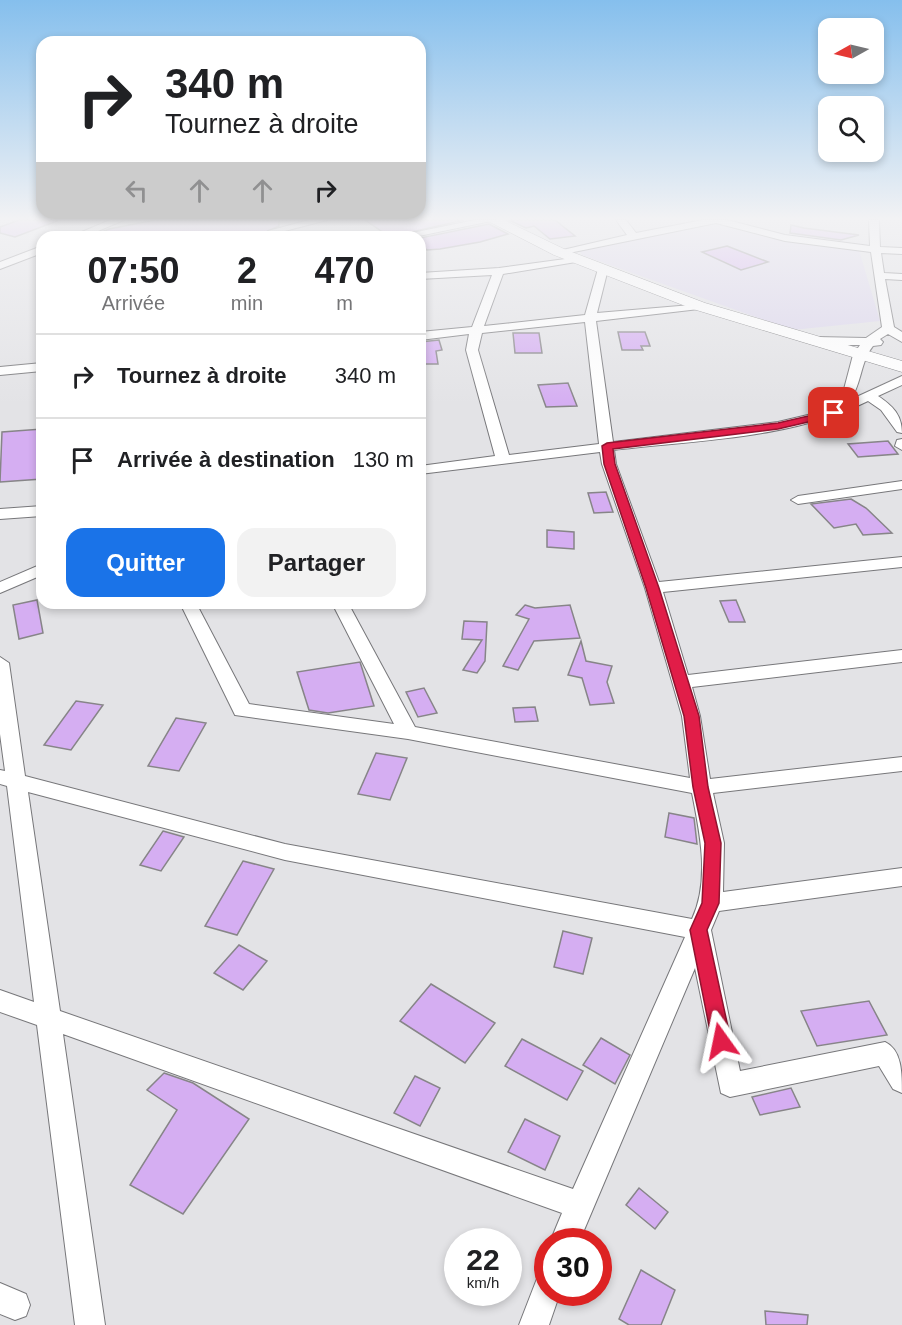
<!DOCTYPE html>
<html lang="fr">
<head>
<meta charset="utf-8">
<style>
	body { margin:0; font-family:Helvetica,sans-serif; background:#f2f2f2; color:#202124; height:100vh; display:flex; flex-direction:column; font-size:22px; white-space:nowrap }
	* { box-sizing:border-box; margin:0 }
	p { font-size:20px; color:#757577 }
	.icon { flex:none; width:33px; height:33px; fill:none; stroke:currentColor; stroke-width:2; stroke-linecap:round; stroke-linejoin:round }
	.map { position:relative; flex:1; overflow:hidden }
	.details { position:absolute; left:36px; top:231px; width:390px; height:378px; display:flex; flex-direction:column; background:#fff; border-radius:18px; box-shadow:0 3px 9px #0003 }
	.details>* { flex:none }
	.hud { position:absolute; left:36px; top:36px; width:390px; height:183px; border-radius:18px; box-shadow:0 3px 9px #0003; background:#fff; color:#202124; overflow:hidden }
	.needle { width:39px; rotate:262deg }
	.controls { position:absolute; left:818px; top:18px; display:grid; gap:12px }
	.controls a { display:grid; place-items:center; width:66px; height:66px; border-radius:12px; background:#fff; box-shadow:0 3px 9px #0003; font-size:30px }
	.speed { position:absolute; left:444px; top:1228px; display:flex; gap:12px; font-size:30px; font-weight:700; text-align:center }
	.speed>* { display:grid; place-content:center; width:78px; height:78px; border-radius:50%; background:#fff; box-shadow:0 3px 9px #0003; line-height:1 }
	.speed small { font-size:15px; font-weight:400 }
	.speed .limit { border:9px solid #d22; background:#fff; color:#111 }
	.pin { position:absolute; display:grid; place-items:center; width:51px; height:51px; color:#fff; margin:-26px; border-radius:12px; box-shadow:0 3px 9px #0006 }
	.me { position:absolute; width:66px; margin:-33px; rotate:348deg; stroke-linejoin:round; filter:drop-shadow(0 0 4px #0008) }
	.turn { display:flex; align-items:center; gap:21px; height:126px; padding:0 30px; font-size:27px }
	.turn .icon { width:78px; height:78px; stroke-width:2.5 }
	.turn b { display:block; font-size:42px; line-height:51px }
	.lanes { display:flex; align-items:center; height:57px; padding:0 30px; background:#0003; justify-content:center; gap:30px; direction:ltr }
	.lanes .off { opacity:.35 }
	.eta { display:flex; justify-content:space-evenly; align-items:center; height:102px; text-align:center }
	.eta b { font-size:36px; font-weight:800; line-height:42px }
	.primary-button { display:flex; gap:12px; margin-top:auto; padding:12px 30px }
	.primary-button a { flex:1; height:69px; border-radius:18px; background:#1a73e8; color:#fff; font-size:24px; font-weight:800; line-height:69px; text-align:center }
	.primary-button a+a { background:#f2f2f2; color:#202124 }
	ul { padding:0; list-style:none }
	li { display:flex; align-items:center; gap:18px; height:84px; padding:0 30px; border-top:2px solid #e0e0e0 }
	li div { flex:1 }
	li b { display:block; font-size:22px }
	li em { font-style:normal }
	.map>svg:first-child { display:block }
</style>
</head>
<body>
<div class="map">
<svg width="902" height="1325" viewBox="0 0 902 1325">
	<rect width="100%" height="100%" fill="#e3e3e6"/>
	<polygon fill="#dcd6ec" points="713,223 777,240 859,250 880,321 792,330 582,255 580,251"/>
	<g fill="#d5aef2" stroke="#878588" stroke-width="1.5">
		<polygon points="19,220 57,220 57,221 15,237 0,233 0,227"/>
		<polygon points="155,220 279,220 279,226 266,232 279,237 97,237 97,234 109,229"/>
		<polygon points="365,220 464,220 390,237"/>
		<polygon points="509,220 555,220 575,236 550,239 534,226 526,228"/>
		<polygon points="489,224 508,234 480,242 440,249 427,250 420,244 420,238"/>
		<polygon points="791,225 804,228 859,235 841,240 790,233"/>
		<polygon points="727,246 768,262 741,270 702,252"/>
		<polygon points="618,332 645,332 650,346 641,346 643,350 622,350"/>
		<polygon points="513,333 539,333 542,353 515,353"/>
		<polygon points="439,340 442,350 436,351 438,364 420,364 420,342"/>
		<polygon points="568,383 577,406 546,407 538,385"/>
		<polygon points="42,429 42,479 0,482 2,432"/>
		<polygon points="888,441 898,454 858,457 848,444"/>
		<polygon points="606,492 613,512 594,513 588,493"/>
		<polygon points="851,499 866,508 892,533 863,535 856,524 834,528 811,504"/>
		<polygon points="547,530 574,532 574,549 547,547"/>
		<polygon points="37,600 43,633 19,639 13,605"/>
		<polygon points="736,600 745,622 729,622 720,601"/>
		<polygon points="525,605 535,608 570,605 580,638 534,641 518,670 503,666 529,619 516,615"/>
		<polygon points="464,621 487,622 485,661 477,673 463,670 482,640 462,639"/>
		<polygon points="581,641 586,661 612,666 607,682 614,703 590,705 582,678 568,675"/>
		<polygon points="360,662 374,706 328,713 309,710 297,672"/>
		<polygon points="424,688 437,713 418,717 406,692"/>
		<polygon points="76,701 103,705 71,750 44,745"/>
		<polygon points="535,707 538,721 515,722 513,708"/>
		<polygon points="176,718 206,723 179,771 148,766"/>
		<polygon points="376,753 407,758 390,800 358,794"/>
		<polygon points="669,813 694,818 697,844 665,837"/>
		<polygon points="163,831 184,837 161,871 140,865"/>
		<polygon points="243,861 274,869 237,935 205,926"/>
		<polygon points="563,931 592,938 583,974 554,967"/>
		<polygon points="239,945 267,961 243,990 214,973"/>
		<polygon points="431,984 495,1023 465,1063 400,1021"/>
		<polygon points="869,1001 887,1035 817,1046 801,1011"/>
		<polygon points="601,1038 630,1055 615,1084 583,1065"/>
		<polygon points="522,1039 583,1071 567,1100 505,1066"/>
		<polygon points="164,1073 193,1083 249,1119 183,1214 130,1185 177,1110 147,1090"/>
		<polygon points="415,1076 440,1088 420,1126 394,1113"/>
		<polygon points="791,1088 800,1107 760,1115 752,1097"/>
		<polygon points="525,1119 560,1136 545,1170 508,1152"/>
		<polygon points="639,1188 668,1212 655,1229 626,1205"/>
		<polygon points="641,1270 675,1290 661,1325 629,1325 619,1319"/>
		<polygon points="765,1311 808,1315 807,1325 766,1325"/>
	</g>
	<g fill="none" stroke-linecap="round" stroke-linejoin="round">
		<defs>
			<g id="street">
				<polygon points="110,220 124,220 84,237 70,237"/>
				<polygon points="309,220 327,220 273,234 268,231"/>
				<polygon points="475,220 496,220 414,237 392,237"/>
				<path d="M 616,220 L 626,220 L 636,233 L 703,220 L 727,220 L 785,235 L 870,246 L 869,220 L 879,220 L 880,247 L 902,248 L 902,254 L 881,253 L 884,273 L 902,274 L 902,280 L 885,279 L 894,327 L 902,332 L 902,342 L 888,334 L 880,339 L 883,342 L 881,345 L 873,346 C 860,362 862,384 850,400 L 902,376 L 902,385 L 878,396 C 893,406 902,415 902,433 L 897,432 L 881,410 L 868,401 C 791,439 698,440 614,450 L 616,464 L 659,582 L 902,557 L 902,567 L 663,592 L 688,675 L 902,650 L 902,662 L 692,687 L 700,716 L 710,779 L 902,757 L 902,771 L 713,793 L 724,843 L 723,892 L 902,868 L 902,886 L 719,911 L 711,930 L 740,1071 L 885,1042 C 902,1050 902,1073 902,1093 L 893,1089 L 879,1066 L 730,1097 L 721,1093 L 695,968 L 579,1242 L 550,1242 L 562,1213 L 63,1034 L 105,1325 L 75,1325 L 37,1025 L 0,1012 L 0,990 L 34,1002 L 7,786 L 0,784 L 0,770 L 5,771 L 0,734 L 0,657 L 9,663 L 25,776 L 285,844 L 692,919 C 710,880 700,834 692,793 L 408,739 L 235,715 L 180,603 L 196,603 L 249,704 L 394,724 L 332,603 L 348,603 L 415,727 L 690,778 L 682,716 L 645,588 L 602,464 L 600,452 L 420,474 L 420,466 L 495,456 L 466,350 L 469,334 L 420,340 L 420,332 L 472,327 L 492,275 L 420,279 L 420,273 L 499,268 L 580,257 L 581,259 L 576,262 L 503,274 L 484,326 L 585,315 L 598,269 L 603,266 L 608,269 L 597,313 L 703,304 L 705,306 L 699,309 L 596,321 L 613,442 L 778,422 L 829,410 L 843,393 L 853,355 L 860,345 L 816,345 L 810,341 L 816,337 L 866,338 L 882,327 L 871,252 L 785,241 L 716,223 L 559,255 L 554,252 L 627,235 ZM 585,322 L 599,444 L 509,455 L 478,350 L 482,333 ZM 28,792 L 285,860 L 685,937 L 573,1189 L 60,1011 Z"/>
				<polygon points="42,246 42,253 0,269 0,262"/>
				<polygon points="42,363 42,371 0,375 0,367"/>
				<polygon points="902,439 902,450 895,446 897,440"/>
				<polygon points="902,481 902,489 798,504 791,500 798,496"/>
				<polygon points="42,506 42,516 0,519 0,509"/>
				<polygon points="42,564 42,575 0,593 0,582"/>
				<polygon points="548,1271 548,1293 560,1293 549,1325 519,1325 538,1276"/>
				<polygon points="0,1283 26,1294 30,1305 26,1316 15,1320 0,1314"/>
			</g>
			<polygon id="secondary" points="486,220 504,220 564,249 705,303 902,361 902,372 693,309 554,255"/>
		</defs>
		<use href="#street" stroke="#77777a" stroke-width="2"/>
		<use href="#secondary" stroke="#77777a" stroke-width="1"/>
		<use href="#street" fill="#fff" fill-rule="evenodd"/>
		<use href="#secondary" fill="#fff" fill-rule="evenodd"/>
	</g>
	<linearGradient id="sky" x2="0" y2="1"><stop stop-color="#85bfed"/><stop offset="0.54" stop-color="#f2f2f4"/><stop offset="1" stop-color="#f2f2f4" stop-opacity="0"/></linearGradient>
	<rect width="902" height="405" fill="url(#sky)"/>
	<polygon fill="#e11d48" stroke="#92132f" stroke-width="1.5" points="834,410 840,413 838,415 778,429 613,449 615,464 659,588 699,716 708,787 721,843 719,903 707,930 731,1041 728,1047 721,1049 714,1047 712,1041 690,930 702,903 705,843 693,787 684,716 646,588 604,464 602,446 607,443 778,423"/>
</svg>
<div class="controls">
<a><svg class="needle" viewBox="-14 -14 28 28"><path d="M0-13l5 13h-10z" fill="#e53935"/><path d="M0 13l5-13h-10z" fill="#757577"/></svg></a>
<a><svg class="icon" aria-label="search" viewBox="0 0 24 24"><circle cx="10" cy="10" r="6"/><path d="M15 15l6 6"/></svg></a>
</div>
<div class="speed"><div>22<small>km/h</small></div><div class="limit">30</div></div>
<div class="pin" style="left:834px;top:413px;background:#d93025"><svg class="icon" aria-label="arrive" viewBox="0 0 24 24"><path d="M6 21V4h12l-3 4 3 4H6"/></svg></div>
<svg class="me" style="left:721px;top:1041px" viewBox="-20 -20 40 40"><path d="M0-17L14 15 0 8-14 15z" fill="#e11d48" stroke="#fff" stroke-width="4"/></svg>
<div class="hud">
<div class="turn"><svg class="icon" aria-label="right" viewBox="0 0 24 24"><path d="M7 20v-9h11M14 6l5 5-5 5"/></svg><div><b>340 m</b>Tournez à droite</div></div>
<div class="lanes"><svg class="icon off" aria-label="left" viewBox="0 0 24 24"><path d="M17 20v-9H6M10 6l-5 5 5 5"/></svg><svg class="icon off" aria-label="ahead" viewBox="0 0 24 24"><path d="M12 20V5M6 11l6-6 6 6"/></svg><svg class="icon off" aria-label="ahead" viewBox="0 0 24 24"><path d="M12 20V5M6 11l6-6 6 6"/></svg><svg class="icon" aria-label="right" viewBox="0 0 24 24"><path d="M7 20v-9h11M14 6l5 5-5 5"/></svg></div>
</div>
<section class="details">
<div class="eta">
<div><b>07:50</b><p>Arrivée</p></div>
<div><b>2</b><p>min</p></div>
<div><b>470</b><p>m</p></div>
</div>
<ul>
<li><svg class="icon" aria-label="right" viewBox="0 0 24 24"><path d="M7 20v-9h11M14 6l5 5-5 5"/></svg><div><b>Tournez à droite</b></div><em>340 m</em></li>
<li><svg class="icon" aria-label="arrive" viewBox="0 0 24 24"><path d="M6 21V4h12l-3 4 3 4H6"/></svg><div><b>Arrivée à destination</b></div><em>130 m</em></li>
</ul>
<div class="primary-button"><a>Quitter</a><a>Partager</a></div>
</section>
</div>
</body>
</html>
